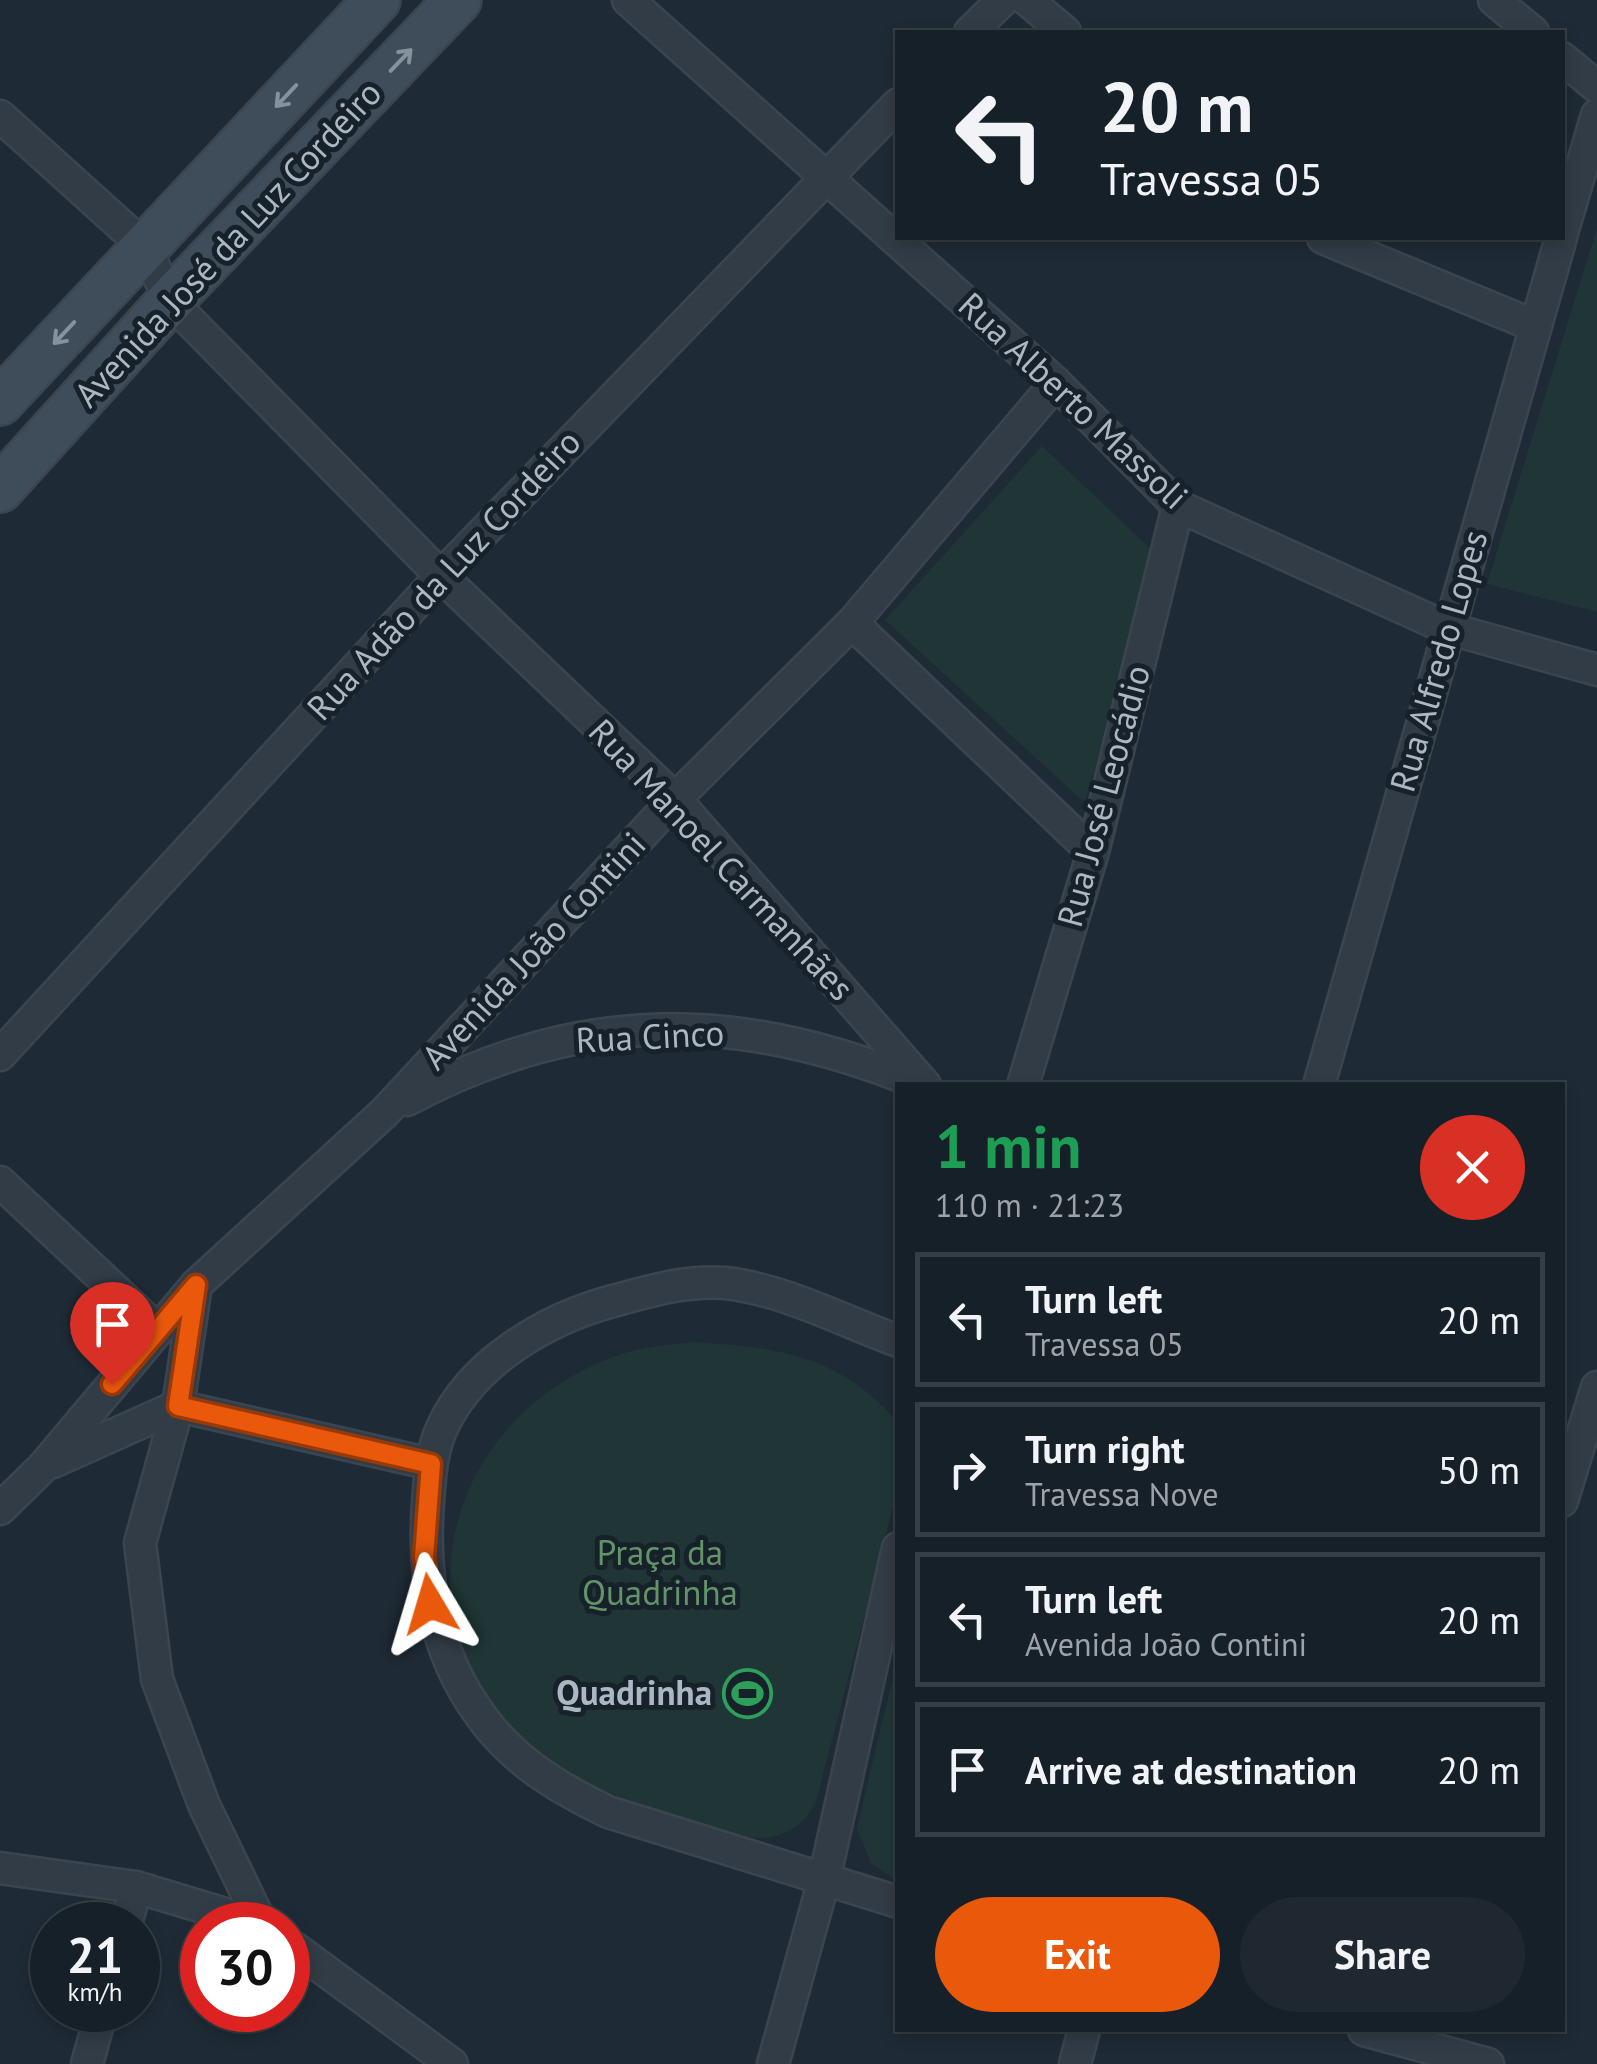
<!DOCTYPE html>
<html lang="en">
<head>
<meta charset="utf-8">
<style>
	body { margin:0; font-family:"PT Sans",sans-serif; background:#1f2830; color:#f1f3f6; height:100vh; display:flex; flex-direction:column; font-size:38px; white-space:nowrap }
	* { box-sizing:border-box; margin:0 }
	p { font-size:32px; color:#9ea3a8 }
	.icon { flex:none; width:55px; height:55px; fill:none; stroke:currentColor; stroke-width:2; stroke-linecap:round; stroke-linejoin:round }
	.map { position:relative; flex:1; overflow:hidden }
	.panel { position:absolute; left:895px; top:1082px; width:670px; height:950px; display:flex; flex-direction:column; background:#162028; border-radius:0px; box-shadow:0 5px 15px #0003,0 0 0 2px #353e45 }
	.panel>* { flex:none }
	.guide { position:absolute; left:895px; top:30px; width:670px; height:210px; border-radius:0px; box-shadow:0 5px 15px #0003,0 0 0 2px #353e45; background:#162028; color:#f1f3f6; overflow:hidden }
	.speed { position:absolute; left:30px; top:1902px; display:flex; gap:20px; font-size:50px; font-weight:700; text-align:center }
	.speed>* { display:grid; place-content:center; width:130px; height:130px; border-radius:50%; background:#162028; box-shadow:0 5px 15px #0003,0 0 0 2px #353e45; line-height:1 }
	.speed small { font-size:25px; font-weight:400 }
	.speed .limit { border:15px solid #d22; background:#fff; color:#111 }
	.pin { position:absolute; display:grid; place-items:center; width:85px; height:85px; color:#fff; margin:-102px -42px; border-radius:50% 50% 50% 0; rotate:-45deg; box-shadow:0 0 10px #0007 }
	.pin .icon { rotate:45deg }
	.me { position:absolute; width:110px; margin:-55px; rotate:353deg; stroke-linejoin:round; filter:drop-shadow(0 0 8px #0008) }
	.turn { display:flex; align-items:center; gap:35px; height:210px; padding:0 40px; font-size:45px }
	.turn .icon { width:130px; height:130px; stroke-width:2.5 }
	.turn b { display:block; font-size:70px; line-height:85px }
	.round { display:grid; place-items:center; flex:none; width:105px; height:105px; border-radius:52px; background:#1f2830 }
	.head { display:flex; align-items:center; justify-content:space-between; height:170px; padding:0 40px }
	h1 { font-size:60px; font-weight:700; line-height:75px; color:#1e9e55 }
	.button { display:flex; gap:20px; margin-top:auto; padding:20px 40px }
	.button a { flex:1; height:115px; border-radius:60px; background:#ea580c; color:#fff; font-size:40px; font-weight:700; line-height:115px; text-align:center }
	.button a+a { background:#1f2830; color:#f1f3f6 }
	ul { padding:0; list-style:none }
	li { display:flex; align-items:center; gap:30px; height:135px; margin:0 20px 15px; padding:0 20px; border:5px solid #353e45; border-radius:0px }
	li div { flex:1 }
	li b { display:block; font-size:38px }
	li em { font-style:normal }
	.map>svg:first-child { display:block }
</style>
</head>
<body>
<div class="map">
<svg width="1597" height="2064" viewBox="0 0 1597 2064">
	<rect width="100%" height="100%" fill="#1e2a35"/>
	<g fill="#203636">
		<polygon points="1597,228 1597,612 1487,584"/>
		<polygon points="1042,446 1156,554 1085,803 885,620"/>
		<path d="M 693,1342 C 779,1347 838,1355 897,1421 L 897,1492 L 816,1801 C 802,1831 777,1841 746,1837 C 672,1813 584,1796 525,1742 C 394,1620 444,1426 605,1360 C 633,1348 663,1345 693,1342 Z"/>
		<polygon points="897,1660 897,1881 871,1863 857,1828"/>
	</g>
	<g fill="none" stroke-linecap="round" stroke-linejoin="round">
		<defs>
			<g id="street">
				<polyline points="628,0 1056,383 1178,506 1447,628 1597,670"/>
				<polyline points="1027,0 1065,32"/>
				<polyline points="1494,0 1533,32"/>
				<polyline points="970,32 1003,0"/>
				<polyline points="1562,58 1597,87"/>
				<polyline points="0,116 145,247 170,301 441,576 675,799 925,1085"/>
				<polyline points="1562,233 1597,115"/>
				<polyline points="1323,238 1535,326"/>
				<polyline points="852,623 1093,852"/>
				<polyline points="0,1055 441,576 898,104"/>
				<polyline points="1023,1085 1093,852 1178,506"/>
				<polyline points="1319,1085 1561,238"/>
				<path d="M 407,1100 C 581,1008 739,1009 920,1084"/>
				<polyline points="0,1182 157,1329"/>
				<polyline points="196,1285 178,1406 140,1543 157,1679 204,1805 262,1925"/>
				<path d="M 898,1341 C 843,1321 783,1289 725,1283 C 686,1280 650,1291 613,1301 C 546,1319 472,1362 442,1428 C 431,1452 430,1477 428,1502 C 422,1586 436,1662 491,1729 C 523,1767 564,1791 608,1812 L 898,1902"/>
				<polyline points="53,1462 178,1406 431,1464"/>
				<polyline points="1562,1501 1597,1387"/>
				<polyline points="0,1509 43,1467 196,1285 385,1112 675,799 852,623 1056,383"/>
				<polyline points="0,1868 136,1887 262,1925"/>
				<polyline points="126,1925 136,1887"/>
				<polyline points="288,1943 452,2064"/>
				<polyline points="1364,2030 1488,2064"/>
				<polyline points="87,2064 102,2010"/>
				<polyline points="773,2064 824,1880 898,1548"/>
				<polyline points="1075,2064 1084,2030"/>
			</g>
			<g id="secondary">
				<polyline points="0,402 377,0"/>
				<polyline points="0,489 170,301 458,0"/>
			</g>
		</defs>
		<use href="#street" stroke="#3b454f" stroke-width="35"/>
		<use href="#secondary" stroke="#3b454f" stroke-width="50"/>
		<use href="#street" stroke="#323c46" stroke-width="30"/>
		<use href="#secondary" stroke="#3f4c59" stroke-width="45"/>
	</g>
	<defs><path id="oneway-shaft" d="M-6 0H5M1.5-3L5.5 0L1.5 3" fill="none" stroke-width="1.6" stroke-linecap="round" stroke-linejoin="round" transform="scale(2.5)"/></defs>
	<g stroke="#85929e">
		<use href="#oneway-shaft" transform="translate(401 60) rotate(-46)"/>
		<use href="#oneway-shaft" transform="translate(286 96) rotate(133)"/>
		<use href="#oneway-shaft" transform="translate(64 333) rotate(133)"/>
	</g>
	<g fill="none" stroke-linecap="round" stroke-linejoin="round">
		<defs>
			<polyline id="route" points="112,1384 196,1285 178,1406 431,1464 424,1557 430,1604"/>
		</defs>
		<use href="#route" stroke="#983908" stroke-width="25"/>
		<use href="#route" stroke="#ea580c" stroke-width="18"/>
	</g>
	<defs>
		<symbol id="stadium-ring" viewBox="-11 -11 22 22"><circle r="9.5" fill="#17212a" stroke="#2e9e5b" stroke-width="1.5"/><path d="M0-5a6.5 5 0 1 0 0 10a6.5 5 0 1 0 0-10ZM-3.5-1.8h7v3.6h-7Z" fill="#2e9e5b"/></symbol>
	</defs>
	<g fill-rule="evenodd">
		<use href="#stadium-ring" x="720" y="1666" width="55" height="55"/>
	</g>
	<g text-anchor="middle" stroke-width="10" stroke-linejoin="round" paint-order="stroke">
		<g font-size="35" fill="#abb7c3" stroke="#17212a">
			<text transform="translate(228 244) rotate(-47)" y="12">Avenida José da Luz Cordeiro</text>
			<text transform="translate(1073 401) rotate(43)" y="12">Rua Alberto Massoli</text>
			<text transform="translate(444 575) rotate(-47)" y="12">Rua Adão da Luz Cordeiro</text>
			<text transform="translate(1439 661) rotate(-74)" y="12">Rua Alfredo Lopes</text>
			<text transform="translate(1104 796) rotate(-75)" y="12">Rua José Leocádio</text>
			<text transform="translate(721 860) rotate(47)" y="12">Rua Manoel Carmanhães</text>
			<text transform="translate(534 951) rotate(-47)" y="12">Avenida João Contini</text>
			<text transform="translate(650 1037) rotate(-3)" y="12">Rua Cinco</text>
		</g>
		<g font-size="35" fill="#639369" stroke="#17212a">
			<text x="660" y="1565">Praça da<tspan x="660" dy="40">Quadrinha</tspan></text>
		</g>
		<g font-size="35" font-weight="bold" fill="#abb7c3" stroke="#17212a" text-anchor="end">
			<text x="712" y="1705">Quadrinha</text>
		</g>
	</g>
</svg>
<div class="speed"><div>21<small>km/h</small></div><div class="limit">30</div></div>
<div class="pin" style="left:112px;top:1384px;background:#d93025"><svg class="icon" aria-label="arrive" viewBox="0 0 24 24"><path d="M6 21V4h12l-3 4 3 4H6"/></svg></div>
<svg class="me" style="left:430px;top:1604px" viewBox="-20 -20 40 40"><path d="M0-17L14 15 0 8-14 15z" fill="#ea580c" stroke="#fff" stroke-width="4"/></svg>
<div class="guide">
<div class="turn"><svg class="icon" aria-label="left" viewBox="0 0 24 24"><path d="M17 20v-9H6M10 6l-5 5 5 5"/></svg><div><b>20 m</b>Travessa 05</div></div>
</div>
<section class="panel">
<div class="head"><div><h1>1 min</h1><p>110 m · 21:23</p></div><a class="round" style="background:#d93025;color:#fff"><svg class="icon" aria-label="close" viewBox="0 0 24 24"><path d="M6 6l12 12M18 6L6 18"/></svg></a></div>
<ul>
<li><svg class="icon" aria-label="left" viewBox="0 0 24 24"><path d="M17 20v-9H6M10 6l-5 5 5 5"/></svg><div><b>Turn left</b><p>Travessa 05</p></div><em>20 m</em></li>
<li><svg class="icon" aria-label="right" viewBox="0 0 24 24"><path d="M7 20v-9h11M14 6l5 5-5 5"/></svg><div><b>Turn right</b><p>Travessa Nove</p></div><em>50 m</em></li>
<li><svg class="icon" aria-label="left" viewBox="0 0 24 24"><path d="M17 20v-9H6M10 6l-5 5 5 5"/></svg><div><b>Turn left</b><p>Avenida João Contini</p></div><em>20 m</em></li>
<li><svg class="icon" aria-label="arrive" viewBox="0 0 24 24"><path d="M6 21V4h12l-3 4 3 4H6"/></svg><div><b>Arrive at destination</b></div><em>20 m</em></li>
</ul>
<div class="button"><a>Exit</a><a>Share</a></div>
</section>
</div>
</body>
</html>
